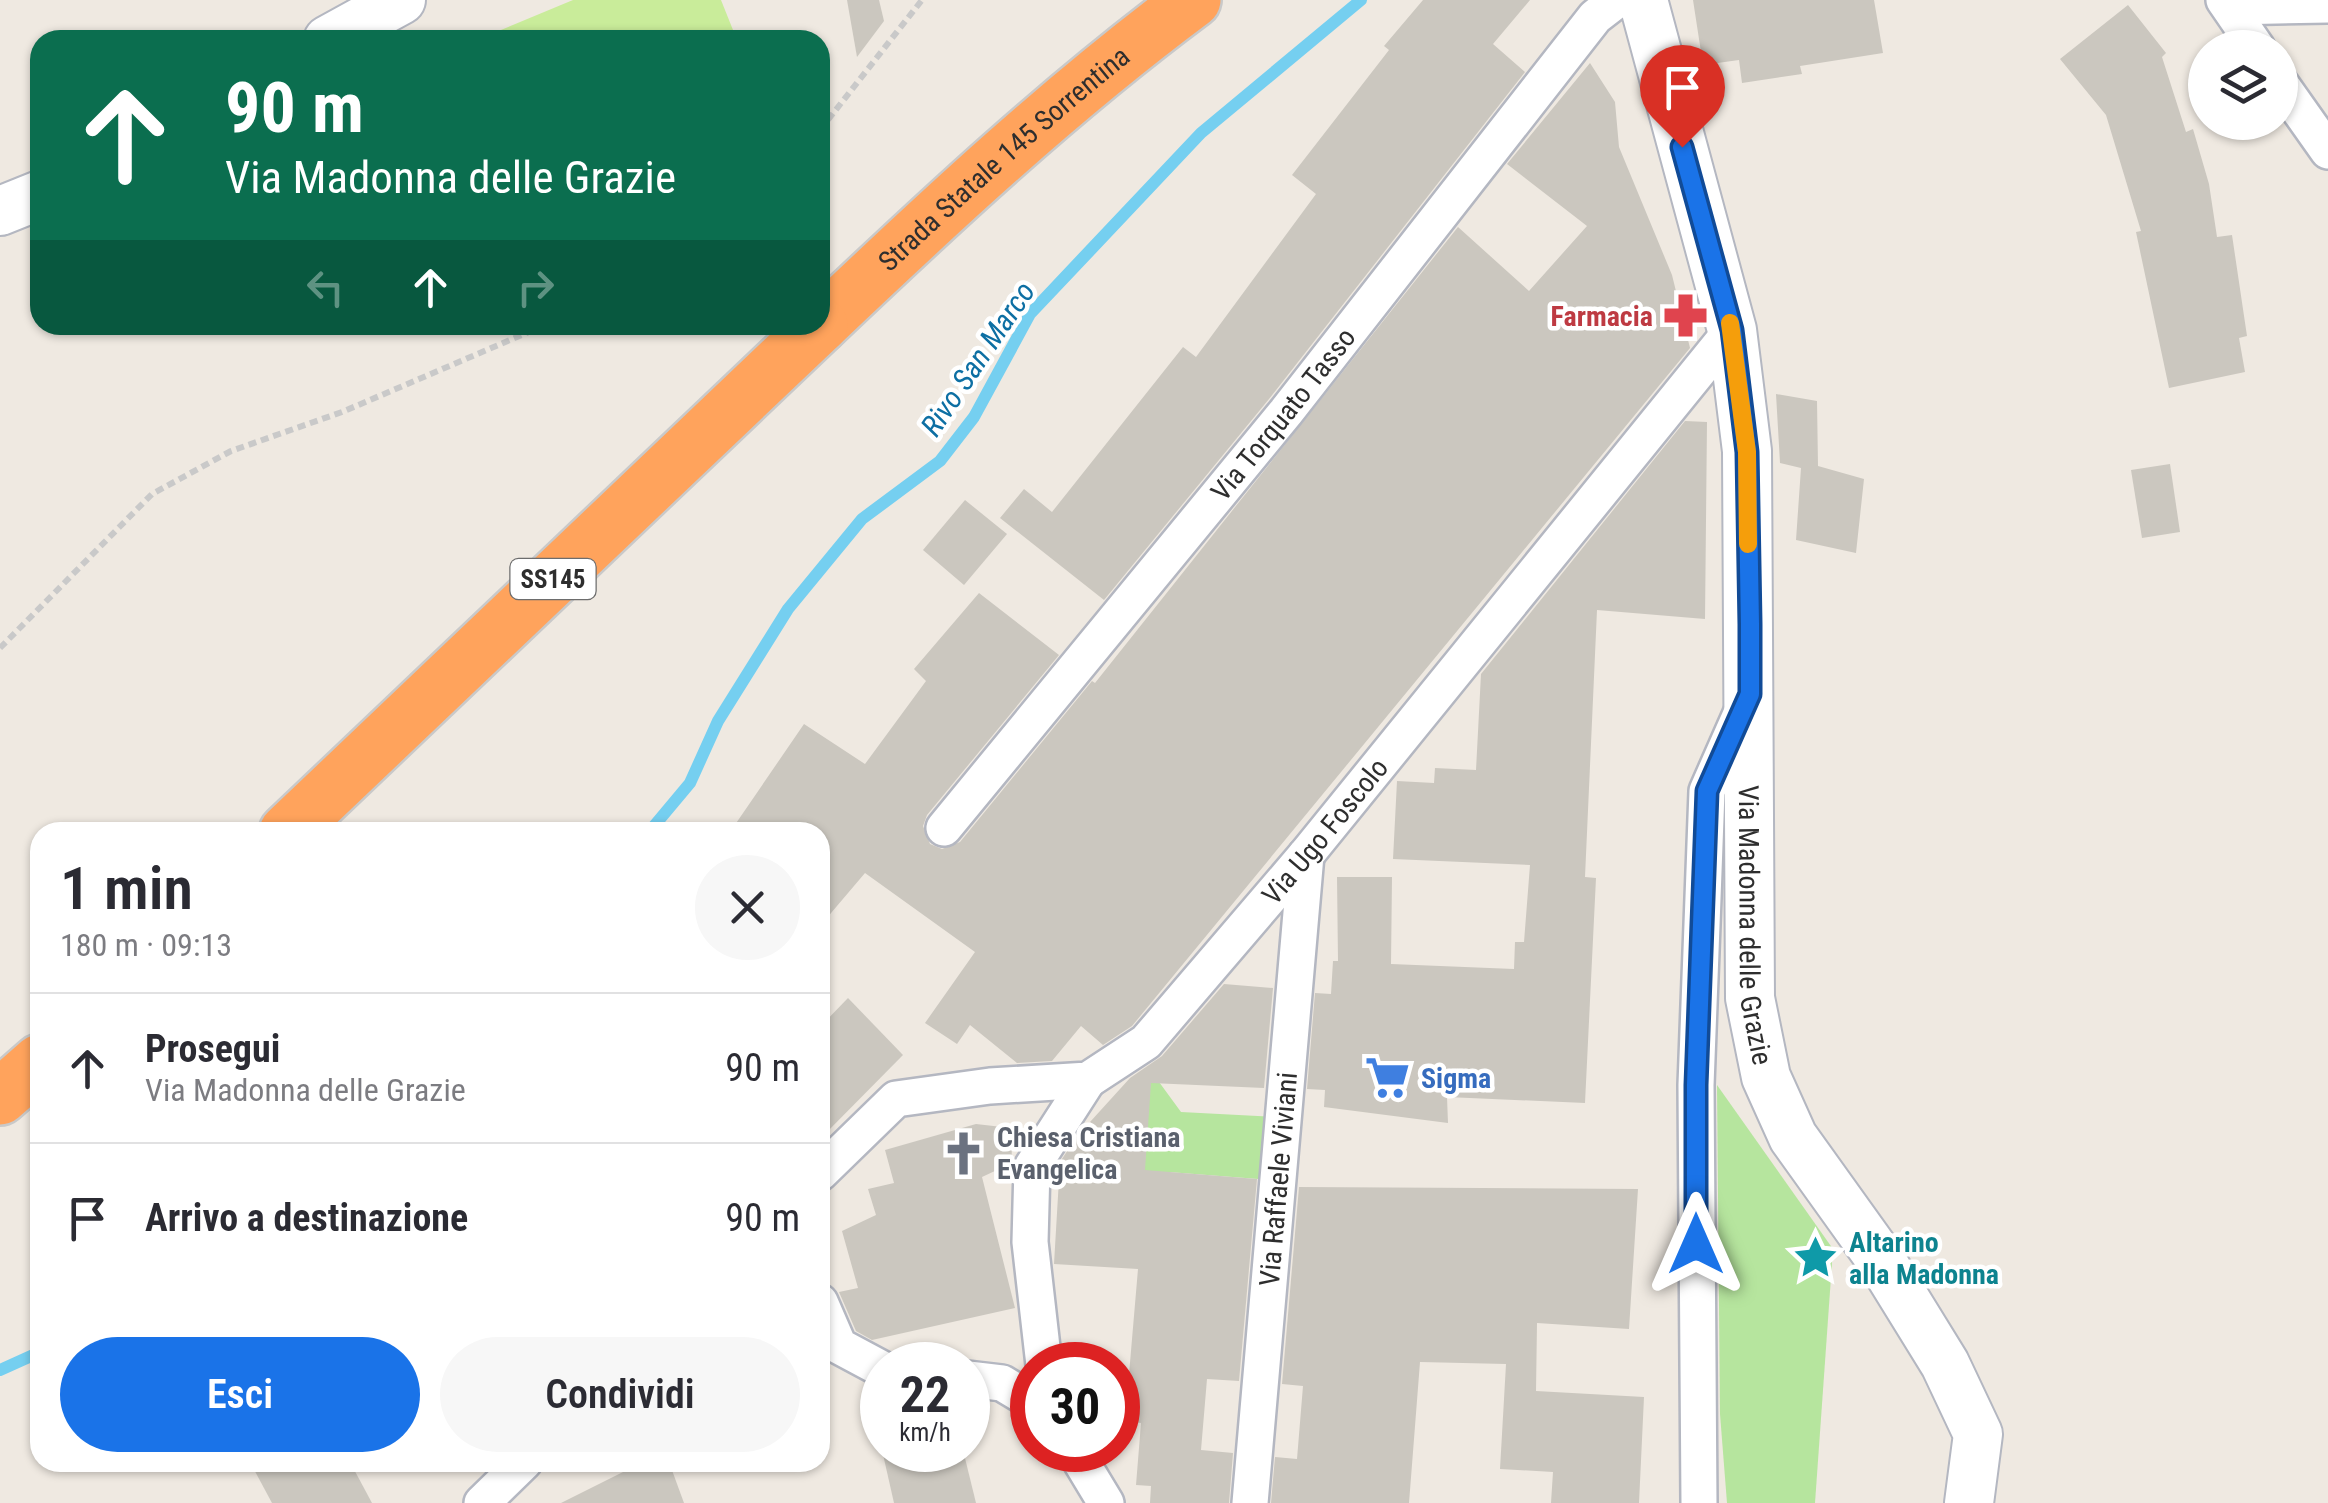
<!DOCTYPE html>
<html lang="it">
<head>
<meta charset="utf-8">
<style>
	body { margin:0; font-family:"Roboto Condensed",sans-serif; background:#f7f7f7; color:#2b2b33; height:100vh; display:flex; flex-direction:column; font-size:38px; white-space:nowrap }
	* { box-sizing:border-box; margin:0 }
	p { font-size:32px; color:#7c7c81 }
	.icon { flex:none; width:55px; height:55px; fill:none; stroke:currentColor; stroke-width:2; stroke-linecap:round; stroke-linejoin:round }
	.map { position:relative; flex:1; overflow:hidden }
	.sheet { position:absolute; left:30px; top:822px; width:800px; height:650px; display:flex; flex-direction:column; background:#fff; border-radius:30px; box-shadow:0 2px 8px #0004 }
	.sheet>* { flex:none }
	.banner { position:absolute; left:30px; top:30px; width:800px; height:305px; border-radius:30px; box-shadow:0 2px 8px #0004; background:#0b6e4f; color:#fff; overflow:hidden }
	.tools { position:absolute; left:2188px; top:30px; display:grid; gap:20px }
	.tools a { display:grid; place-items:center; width:110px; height:110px; border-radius:50%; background:#fff; box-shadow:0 2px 8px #0004; font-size:50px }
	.speed { position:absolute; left:860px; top:1342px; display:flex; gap:20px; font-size:50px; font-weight:700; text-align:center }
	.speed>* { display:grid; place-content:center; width:130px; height:130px; border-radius:50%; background:#fff; box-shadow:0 2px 8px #0004; line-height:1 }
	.speed small { font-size:25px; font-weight:400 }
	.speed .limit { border:15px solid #d22; background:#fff; color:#111 }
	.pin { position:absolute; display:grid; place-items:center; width:85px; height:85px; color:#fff; margin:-102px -42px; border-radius:50% 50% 50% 0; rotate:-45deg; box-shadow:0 0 10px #0007 }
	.pin .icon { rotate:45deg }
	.me { position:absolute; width:110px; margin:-55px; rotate:0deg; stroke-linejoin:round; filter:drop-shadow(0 0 8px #0008) }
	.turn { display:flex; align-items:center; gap:35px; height:210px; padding:0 30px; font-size:45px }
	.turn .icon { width:130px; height:130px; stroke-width:2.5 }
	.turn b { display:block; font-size:70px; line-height:85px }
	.lanes { display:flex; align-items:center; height:95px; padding:0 30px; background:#0003; justify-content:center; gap:50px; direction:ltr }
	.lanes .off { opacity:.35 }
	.round { display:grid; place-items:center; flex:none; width:105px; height:105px; border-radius:52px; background:#f7f7f7 }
	.summary { display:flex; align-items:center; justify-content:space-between; height:170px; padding:0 30px }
	h1 { font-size:60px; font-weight:600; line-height:75px }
	.button { display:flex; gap:20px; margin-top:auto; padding:20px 30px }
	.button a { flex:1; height:115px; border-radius:60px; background:#1a73e8; color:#fff; font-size:40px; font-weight:600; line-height:115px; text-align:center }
	.button a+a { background:#f7f7f7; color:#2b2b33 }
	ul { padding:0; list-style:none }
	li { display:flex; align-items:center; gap:30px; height:150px; padding:0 30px; border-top:2px solid #e1e1e2 }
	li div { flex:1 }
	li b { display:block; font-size:38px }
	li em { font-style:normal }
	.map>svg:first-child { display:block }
</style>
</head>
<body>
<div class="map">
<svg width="2328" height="1503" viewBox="0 0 2328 1503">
	<rect width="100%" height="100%" fill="#efe9e1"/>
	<g fill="#b6e59e">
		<polygon points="1151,1071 1181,1112 1275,1117 1271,1180 1169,1172 1139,1248"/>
		<polygon points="1717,1085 1833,1249 1815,1503 1727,1503 1720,1414"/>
	</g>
	<polygon fill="#c9ec9a" points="573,0 721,0 737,40 477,40"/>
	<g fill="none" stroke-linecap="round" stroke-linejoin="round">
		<g stroke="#75cff0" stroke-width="12">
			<polyline points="649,832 690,783 718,721 788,609 862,519 940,461 974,417 1030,314 1201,133 1361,0"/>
			<polyline points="0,1370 40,1352"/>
		</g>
	</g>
	<g fill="#cbc7bf">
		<polygon points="847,0 879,0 884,21 857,57"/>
		<polygon points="1423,0 1530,0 1493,44 1525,72 1269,399 1104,600 1000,518 1024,489 1052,512 1183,347 1196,357 1316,194 1292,175 1389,50 1384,46"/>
		<polygon points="1693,0 1874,0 1883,53 1800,66 1802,74 1742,83 1739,60 1703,65"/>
		<polygon points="2128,5 2166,53 2162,57 2186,132 2193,129 2209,184 2217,237 2232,235 2247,336 2239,338 2245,372 2169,388 2136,232 2141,231 2106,115 2060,59"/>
		<polygon points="1590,63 1615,102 1619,147 1672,275 1690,348 1132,1026 1103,1045 1081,1026 1052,1061 1017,1063 970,1025 957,1044 925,1023 975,952 865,873 820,926 820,832 730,832 804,724 865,764 926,681 914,669 979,593 1059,655 927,815 923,826 930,844 942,849 960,842 1092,681 1095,683 1458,227 1529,291 1587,226 1507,164"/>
		<polygon points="1776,394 1817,401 1818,466 1864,479 1856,553 1796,540 1801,468 1780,463"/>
		<polygon points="1685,421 1707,422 1705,619 1597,610 1585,877 1596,878 1585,1103 1447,1097 1448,1123 1324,1107 1325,1090 1307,1089 1315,993 1331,994 1333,961 1338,961 1337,877 1392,877 1391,964 1514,969 1515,942 1524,942 1530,865 1393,859 1397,781 1434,783 1435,768 1476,770 1481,674"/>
		<polygon points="2170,464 2180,532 2142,538 2131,470"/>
		<polygon points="965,500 1007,534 964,585 923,550"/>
		<polygon points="1224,984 1273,988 1264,1088 1151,1083 1145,1170 1257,1179 1239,1381 1207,1379 1201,1450 1233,1453 1229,1503 1150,1503 1151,1486 1136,1485 1141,1423 1125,1421 1138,1269 1054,1264 1060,1162 1077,1136 1113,1140 1090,1122 1130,1078 1162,1056"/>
		<polygon points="848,998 903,1055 820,1139 820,1027"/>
		<polygon points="976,1124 1011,1128 1012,1163 982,1177 1015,1308 872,1340 856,1331 839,1292 858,1288 842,1231 876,1215 868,1189 894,1183 885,1150"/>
		<polygon points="1299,1187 1638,1189 1629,1329 1537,1323 1536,1391 1644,1397 1639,1503 1551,1503 1553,1472 1500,1469 1506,1364 1420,1362 1409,1503 1271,1503 1275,1457 1297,1459 1303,1386 1282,1384"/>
		<polygon points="882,1450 963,1450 976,1503 894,1503"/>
		<polygon points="250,1462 350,1462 372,1503 272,1503"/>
		<polygon points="643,1462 669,1462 684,1503 561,1503"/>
	</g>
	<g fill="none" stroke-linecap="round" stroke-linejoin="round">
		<defs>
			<g id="street">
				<polyline points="2224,0 2257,48"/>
				<polyline points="2231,7 2328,5"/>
				<polyline points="2280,83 2328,151"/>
				<path id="s1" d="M 944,828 L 1286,412 L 1595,17 L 1617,0"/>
				<path id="s2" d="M 820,1173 L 896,1099 L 990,1086 L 1088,1080 L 1146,1042 L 1306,855 L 1732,330"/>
				<polyline points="820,1302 839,1346 882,1369"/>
				<polyline points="1044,1365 1030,1242 1032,1167 1088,1080"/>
				<polyline points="968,1379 1002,1383 1032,1401"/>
				<polyline points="1074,1450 1106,1503"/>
				<polyline points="482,1503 524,1462"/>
				<path id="s3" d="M 1250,1503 L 1306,855"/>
				<polyline points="1699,1503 1696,1085 1707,791 1744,707"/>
			</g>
			<g id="secondary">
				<path id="s4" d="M 1643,0 L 1732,330 L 1747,451 L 1750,998 L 1766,1077 L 1793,1137 L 1879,1257 L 1945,1364 L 1978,1434 L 1969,1503"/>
				<polyline points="328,40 401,0"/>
				<polyline points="0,211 40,195"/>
			</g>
			<g id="highway">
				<path id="s5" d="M 820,325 C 940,211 1060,99 1193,0"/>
				<polyline points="287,832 820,325"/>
				<polyline points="0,1097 40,1062"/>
			</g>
		</defs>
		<use href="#street" stroke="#b4b7c1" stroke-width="40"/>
		<use href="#secondary" stroke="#b4b7c1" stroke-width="52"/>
		<use href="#highway" stroke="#c9c9c9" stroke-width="60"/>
		<g stroke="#c9c9c9" stroke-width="6" stroke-dasharray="8 5" stroke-linecap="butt">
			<polyline points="820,130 922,0"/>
			<polyline points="0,648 152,494 231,451 342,412 545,325"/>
		</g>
		<use href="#street" stroke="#fff" stroke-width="35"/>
		<use href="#secondary" stroke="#fff" stroke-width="48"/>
		<use href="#highway" stroke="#ffa35c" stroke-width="55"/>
	</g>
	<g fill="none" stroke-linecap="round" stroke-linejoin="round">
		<defs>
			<polyline id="route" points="1682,147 1732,330 1747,452 1750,624 1750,694 1707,791 1696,1085 1696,1244"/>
		</defs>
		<use href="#route" stroke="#114b97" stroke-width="25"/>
		<use href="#route" stroke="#1a73e8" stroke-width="18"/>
		<polyline stroke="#f59e0b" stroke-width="18" points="1730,323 1747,452 1748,544"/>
	</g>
	<defs>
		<symbol id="pharmacy-bare" viewBox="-9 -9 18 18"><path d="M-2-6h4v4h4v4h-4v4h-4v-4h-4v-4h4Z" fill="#e0444e" stroke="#fff" stroke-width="2.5" paint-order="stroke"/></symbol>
		<symbol id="supermarket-bare" viewBox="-9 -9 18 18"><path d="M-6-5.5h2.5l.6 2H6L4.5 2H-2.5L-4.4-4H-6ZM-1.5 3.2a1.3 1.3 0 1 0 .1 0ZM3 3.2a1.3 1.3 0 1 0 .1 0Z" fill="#3f7fe0" stroke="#fff" stroke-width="2.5" paint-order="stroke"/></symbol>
		<symbol id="church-bare" viewBox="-9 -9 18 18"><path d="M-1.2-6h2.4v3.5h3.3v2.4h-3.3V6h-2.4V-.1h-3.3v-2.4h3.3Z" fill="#6b7280" stroke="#fff" stroke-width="2.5" paint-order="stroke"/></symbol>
		<symbol id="sight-bare" viewBox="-9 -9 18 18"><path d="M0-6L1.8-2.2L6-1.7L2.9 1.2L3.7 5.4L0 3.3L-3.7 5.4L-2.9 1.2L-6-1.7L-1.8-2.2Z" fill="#0f9aa8" stroke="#fff" stroke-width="2.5" paint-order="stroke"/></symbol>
	</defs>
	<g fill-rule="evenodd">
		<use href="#pharmacy-bare" x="1654" y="284" width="63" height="63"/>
		<use href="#supermarket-bare" x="1356" y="1046" width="63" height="63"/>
		<use href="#church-bare" x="932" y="1122" width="63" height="63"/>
		<use href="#sight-bare" x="1784" y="1226" width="63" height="63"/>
	</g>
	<g text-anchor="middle" stroke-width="9" stroke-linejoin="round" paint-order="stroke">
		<rect fill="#fff" stroke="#6d6d6d" stroke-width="2.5" x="510.5" y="559" width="85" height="40" rx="8"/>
		<g font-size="25" font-weight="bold" fill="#2e2e2e">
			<text x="553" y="588">SS145</text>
		</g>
		<g font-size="28" fill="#2e2e2e" stroke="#fff">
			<text dy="10" stroke="none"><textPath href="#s5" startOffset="248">Strada Statale 145 Sorrentina</textPath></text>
			<text dy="10" stroke="none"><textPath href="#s1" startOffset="535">Via Torquato Tasso</textPath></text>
			<text dy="10" stroke="none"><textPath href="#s2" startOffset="645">Via Ugo Foscolo</textPath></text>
			<text dy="10" stroke="none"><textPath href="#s4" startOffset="938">Via Madonna delle Grazie</textPath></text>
			<text dy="10" stroke="none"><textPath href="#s3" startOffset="325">Via Raffaele Viviani</textPath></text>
		</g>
		<g font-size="28" font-weight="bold" fill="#be3a42" stroke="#fff" text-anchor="end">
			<text x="1653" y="326">Farmacia</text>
		</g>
		<g font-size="28" font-weight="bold" fill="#366cbe" stroke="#fff" text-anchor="start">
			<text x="1421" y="1088">Sigma</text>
		</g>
		<g font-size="28" font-weight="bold" fill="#5b616d" stroke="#fff" text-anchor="start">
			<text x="997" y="1147">Chiesa Cristiana<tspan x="997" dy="32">Evangelica</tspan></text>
		</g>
		<g font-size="28" font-weight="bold" fill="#0d838f" stroke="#fff" text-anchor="start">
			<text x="1849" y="1252">Altarino<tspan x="1849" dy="32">alla Madonna</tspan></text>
		</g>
		<g font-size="30" font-style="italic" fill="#0d6fa3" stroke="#fff">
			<text transform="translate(978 359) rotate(-56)" y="10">Rivo San Marco</text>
		</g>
	</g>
</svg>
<div class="tools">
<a><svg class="icon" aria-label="layers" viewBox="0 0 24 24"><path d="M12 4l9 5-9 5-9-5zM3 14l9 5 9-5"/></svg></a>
</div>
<div class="speed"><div>22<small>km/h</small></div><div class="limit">30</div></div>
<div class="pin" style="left:1682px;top:147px;background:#d93025"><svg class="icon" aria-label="arrive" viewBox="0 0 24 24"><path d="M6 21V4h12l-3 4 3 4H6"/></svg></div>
<svg class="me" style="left:1696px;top:1244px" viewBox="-20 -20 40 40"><path d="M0-17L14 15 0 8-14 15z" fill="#1a73e8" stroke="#fff" stroke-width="4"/></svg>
<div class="banner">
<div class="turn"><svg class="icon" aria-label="ahead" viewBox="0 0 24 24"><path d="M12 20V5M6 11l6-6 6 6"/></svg><div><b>90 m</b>Via Madonna delle Grazie</div></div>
<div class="lanes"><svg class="icon off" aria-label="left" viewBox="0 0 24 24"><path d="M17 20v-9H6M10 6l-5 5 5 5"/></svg><svg class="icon" aria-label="ahead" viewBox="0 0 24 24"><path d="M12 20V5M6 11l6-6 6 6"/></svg><svg class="icon off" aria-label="right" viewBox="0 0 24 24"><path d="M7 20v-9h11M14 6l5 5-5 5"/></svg></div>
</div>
<section class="sheet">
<div class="summary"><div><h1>1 min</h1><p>180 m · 09:13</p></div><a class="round"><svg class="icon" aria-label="close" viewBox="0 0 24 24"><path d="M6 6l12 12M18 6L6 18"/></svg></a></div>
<ul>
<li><svg class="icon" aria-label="ahead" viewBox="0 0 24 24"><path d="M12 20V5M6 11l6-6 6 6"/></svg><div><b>Prosegui</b><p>Via Madonna delle Grazie</p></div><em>90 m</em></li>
<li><svg class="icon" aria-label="arrive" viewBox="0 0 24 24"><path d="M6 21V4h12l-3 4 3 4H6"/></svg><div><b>Arrivo a destinazione</b></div><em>90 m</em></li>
</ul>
<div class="button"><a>Esci</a><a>Condividi</a></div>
</section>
</div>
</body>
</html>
